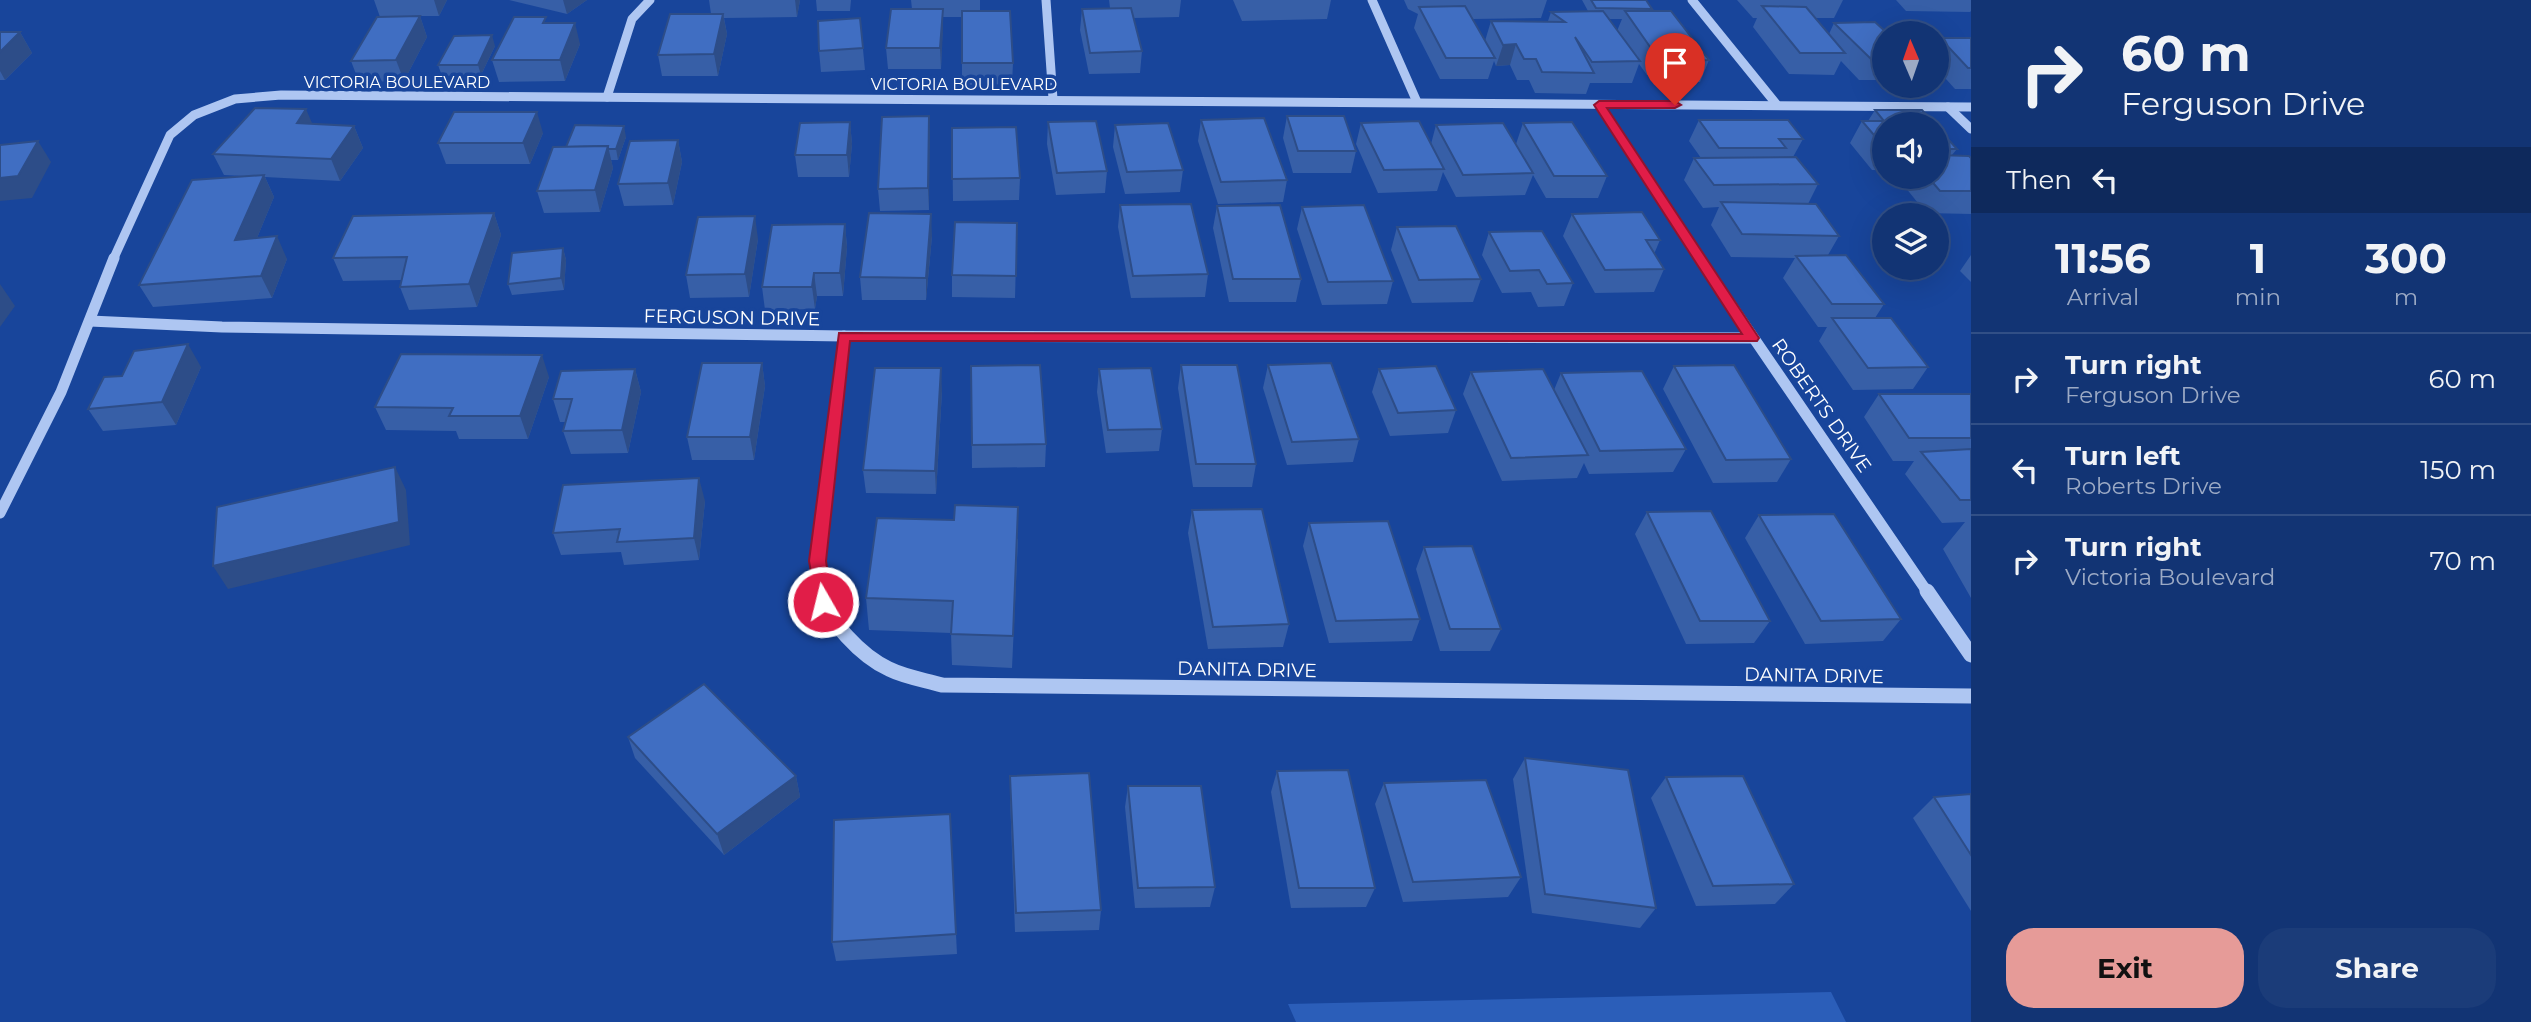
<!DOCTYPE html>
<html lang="en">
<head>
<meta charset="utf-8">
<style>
	body { margin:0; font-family:Montserrat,sans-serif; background:#1b3c79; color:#f1f3f6; height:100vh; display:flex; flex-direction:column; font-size:26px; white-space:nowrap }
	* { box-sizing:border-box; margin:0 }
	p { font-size:23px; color:#9caac5 }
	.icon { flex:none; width:38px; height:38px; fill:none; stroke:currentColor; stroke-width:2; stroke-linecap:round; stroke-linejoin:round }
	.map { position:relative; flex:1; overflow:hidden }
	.details { display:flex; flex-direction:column; background:#123474; width:560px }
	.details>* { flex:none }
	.guide { background:#123474; color:#f1f3f6; overflow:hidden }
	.needle { width:46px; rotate:358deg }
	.buttons { position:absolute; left:1872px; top:21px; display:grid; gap:14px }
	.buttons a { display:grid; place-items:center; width:77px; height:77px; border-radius:50%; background:#123474; box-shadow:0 7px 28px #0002,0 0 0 2px #314f86; font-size:35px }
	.pin { position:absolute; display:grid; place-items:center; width:60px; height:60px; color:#fff; margin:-72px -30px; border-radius:50% 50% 50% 0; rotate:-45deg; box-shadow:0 0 7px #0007 }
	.pin .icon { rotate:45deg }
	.me { position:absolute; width:77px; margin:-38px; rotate:352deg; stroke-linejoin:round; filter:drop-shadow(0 0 5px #0008) }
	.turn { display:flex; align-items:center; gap:24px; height:147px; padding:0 35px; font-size:32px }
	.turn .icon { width:91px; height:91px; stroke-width:2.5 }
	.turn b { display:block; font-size:49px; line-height:60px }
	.then { display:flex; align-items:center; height:66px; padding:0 35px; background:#0003; gap:14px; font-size:26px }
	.eta { display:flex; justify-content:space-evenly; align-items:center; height:119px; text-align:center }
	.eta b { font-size:42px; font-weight:700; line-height:49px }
	.button { display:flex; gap:14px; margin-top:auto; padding:14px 35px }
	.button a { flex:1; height:80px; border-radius:28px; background:#e69b98; color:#111; font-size:28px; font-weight:700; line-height:80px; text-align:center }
	.button a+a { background:#1b3c79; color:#f1f3f6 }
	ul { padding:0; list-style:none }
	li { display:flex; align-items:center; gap:21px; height:91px; padding:0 35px; border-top:2px solid #314f86 }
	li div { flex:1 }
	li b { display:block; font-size:26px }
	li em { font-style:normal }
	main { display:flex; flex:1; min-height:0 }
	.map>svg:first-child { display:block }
</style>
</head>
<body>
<main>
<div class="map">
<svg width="1971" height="1022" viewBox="0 0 1971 1022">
	<rect width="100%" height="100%" fill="#18459b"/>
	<polygon fill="#2b5eb9" points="1831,992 1846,1022 1296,1022 1288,1004"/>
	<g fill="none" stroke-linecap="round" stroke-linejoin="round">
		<g stroke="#aec6f2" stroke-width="9">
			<polyline points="1046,0 1053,99"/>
			<polyline points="1372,0 1417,102"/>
			<polyline points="1692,0 1777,105"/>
			<polyline points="607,97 632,19 650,0"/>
			<polyline points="1599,105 1701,260"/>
			<polyline points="1948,107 1971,129"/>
			<polyline points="113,260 170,135 194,115 235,99 281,95 1971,107"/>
		</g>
		<g stroke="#aec6f2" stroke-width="11">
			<polyline points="1699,258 1928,593"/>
			<polyline points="90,321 222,327 844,336 1752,338"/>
			<polyline points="0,513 61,392 114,258"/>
			<polyline points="822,593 818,561 844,336"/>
		</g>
		<g stroke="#aec6f2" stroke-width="15">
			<path d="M 822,591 C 825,620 863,657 889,669 C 905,677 925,680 942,685 L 1971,696"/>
			<polyline points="1927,591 1971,655"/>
		</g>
	</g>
	<g fill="#375fa7" fill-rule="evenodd">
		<polygon points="374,0 447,0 439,16 420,16 427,37 404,81 359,82 351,61 380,17"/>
		<polygon points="509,0 587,0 567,14"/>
		<polygon points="709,0 800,0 797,17 724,18 727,34 718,76 662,76 658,55 711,14"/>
		<polygon points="816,0 851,0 850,11 817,11"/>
		<polygon points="911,0 980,0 980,11 1013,63 1012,84 962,85 962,17 943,17 941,69 888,69 886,48 912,9"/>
		<polygon points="1109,0 1181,0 1179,17 1134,18 1142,51 1140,73 1089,74 1080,30 1082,9 1110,8"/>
		<polygon points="1233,0 1331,0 1327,19 1242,21"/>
		<path d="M 1404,0 L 1547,0 L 1541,18 L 1472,19 L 1485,41 L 1491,21 L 1548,21 L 1551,12 L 1588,11 L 1582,0 L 1646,0 L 1652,9 L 1651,11 L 1709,60 L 1700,82 L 1662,82 L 1657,74 L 1647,75 L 1639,64 L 1632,83 L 1590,83 L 1586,94 L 1535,93 L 1529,80 L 1517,80 L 1510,65 L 1496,66 L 1494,61 L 1488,79 L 1440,79 L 1414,28 L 1418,14 L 1408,9 ZM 1608,19 L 1622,19 L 1617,31 Z"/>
		<polygon points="1737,0 1843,0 1834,18 1815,18 1829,34 1834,23 1885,33 1885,80 1859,80 1841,61 1834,75 1789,74 1753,27 1757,18 1753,18"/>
		<polygon points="1896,0 1971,0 1971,11 1970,12 1906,11"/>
		<polygon points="860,18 865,70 821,72 819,51"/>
		<polygon points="548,23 580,44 565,81 499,82 492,60"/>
		<polygon points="0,32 20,32 32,53 5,80 0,80"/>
		<polygon points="1940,38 1971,38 1971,89 1955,89 1937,69 1937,43"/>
		<polygon points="495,46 481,75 442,76 438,65"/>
		<polygon points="1875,110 1922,110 1885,124 1885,170 1872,170 1850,143 1862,121 1868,121"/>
		<polygon points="929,116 929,210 880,211 878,189"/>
		<polygon points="1287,116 1356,151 1351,173 1293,173 1283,138"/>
		<polygon points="1201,120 1287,180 1283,202 1218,204 1198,141"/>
		<polygon points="1699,120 1803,139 1793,157 1818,184 1808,204 1839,236 1828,255 1884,304 1875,318 1928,367 1913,389 1853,390 1819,341 1827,327 1818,327 1783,278 1795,258 1731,257 1711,225 1719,207 1703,208 1684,180 1694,158 1701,158 1689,141"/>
		<polygon points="850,122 852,144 849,177 798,177 795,155"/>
		<polygon points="1048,122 1107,171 1105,193 1056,195 1047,144"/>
		<polygon points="1361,123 1431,144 1436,125 1516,144 1523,123 1607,176 1598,198 1546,198 1533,175 1525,195 1456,197 1443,172 1437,191 1378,193 1356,144"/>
		<polygon points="312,124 354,126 363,148 340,181 265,177 274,197 257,238 287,259 272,298 153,307 139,285 244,176 224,175 213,154"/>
		<polygon points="1115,125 1183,170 1180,192 1125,194 1113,147"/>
		<polygon points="1937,127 1957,149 1952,155 1971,158 1971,214 1926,213 1897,177 1937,177"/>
		<polygon points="952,128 1020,178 1019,200 953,201"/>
		<polygon points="543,133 530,164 446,164 438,143"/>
		<polygon points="626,137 618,160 611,160 613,168 600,212 544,213 537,191 566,147"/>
		<polygon points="678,140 682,162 673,205 624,206 618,184"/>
		<polygon points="1120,205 1208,274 1205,297 1131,298 1118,227"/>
		<polygon points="1217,206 1301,279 1296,302 1229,302 1213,228"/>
		<polygon points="1302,207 1393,281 1387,304 1322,305 1297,229"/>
		<polygon points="494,213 501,235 477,307 409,310 400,287 402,280 343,281 333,258"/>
		<polygon points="1572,214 1660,240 1654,254 1664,269 1654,292 1595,293 1563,236"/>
		<polygon points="1017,223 1015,298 952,297 952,275"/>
		<polygon points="845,224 847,247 843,296 817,296 815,309 765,310 762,287"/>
		<polygon points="1397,227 1481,279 1473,302 1412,303 1391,250"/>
		<polygon points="1489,232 1573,283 1564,306 1538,307 1531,292 1502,293 1482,255"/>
		<polygon points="932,236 926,300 862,300 860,277"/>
		<polygon points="758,239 749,297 690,298 686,275"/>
		<polygon points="563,248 566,260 564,290 512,295 508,284"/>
		<polygon points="1971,255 1971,282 1960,271"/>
		<polygon points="762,363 765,386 754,460 692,460 687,437"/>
		<polygon points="1181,365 1256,464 1252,487 1193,487 1178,388"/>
		<polygon points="1268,365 1359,439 1353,462 1287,465 1263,388"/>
		<polygon points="971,366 1046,444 1045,467 972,468"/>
		<polygon points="1674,366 1791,459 1777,482 1713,483 1663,389"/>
		<polygon points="201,367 176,425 103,431 88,409"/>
		<polygon points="635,369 641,392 628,453 571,454 563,431 566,422 560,422 553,399"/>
		<polygon points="1099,369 1162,429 1159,451 1106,453 1097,392"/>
		<polygon points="1379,369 1456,410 1448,433 1390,436 1372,392"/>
		<polygon points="1471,372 1554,390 1561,373 1686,449 1673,472 1589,474 1584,463 1577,478 1502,481 1463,394"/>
		<polygon points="549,377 528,439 459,439 456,431 386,430 375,407"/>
		<polygon points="942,391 936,494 866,493 863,470"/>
		<polygon points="1879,394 1971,394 1971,598 1943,549 1965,522 1942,523 1905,474 1914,461 1893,461 1864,417"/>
		<polygon points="705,501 699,560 624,565 621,552 561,555 553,533"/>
		<polygon points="1192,510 1289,624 1283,647 1208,649 1188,533"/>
		<polygon points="1647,512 1770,621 1754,643 1686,644 1635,534"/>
		<polygon points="1759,515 1901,619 1883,641 1805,644 1745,538"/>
		<polygon points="1309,523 1420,619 1412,641 1329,643 1303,546"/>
		<polygon points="1018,539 1012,668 952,665 951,633 869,630 866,598"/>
		<polygon points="1424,547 1501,629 1490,651 1440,651 1416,569"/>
		<polygon points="628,737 796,776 800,797 724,855 635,758"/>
		<polygon points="1525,758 1656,908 1640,928 1532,913 1513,779"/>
		<polygon points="1277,771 1375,888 1366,907 1291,908 1271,792"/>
		<polygon points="1010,776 1101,910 1099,930 1015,932 1010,797"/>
		<polygon points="1666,777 1794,884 1775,904 1696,906 1651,798"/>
		<polygon points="1384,783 1521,877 1508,897 1403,902 1375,804"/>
		<polygon points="1128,786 1215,887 1210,907 1135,908 1125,807"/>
		<polygon points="1971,794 1971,911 1913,818 1934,797"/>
		<polygon points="950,814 957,954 836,961 832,942"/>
	</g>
	<g fill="#2d4d88">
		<polygon points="434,0 447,0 439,16"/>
		<polygon points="563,0 587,0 567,14"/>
		<polygon points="795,0 800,0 797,17"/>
		<polygon points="943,9 943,30 941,69 940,48"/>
		<polygon points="723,14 727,34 718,76 714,54"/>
		<polygon points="420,16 427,37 404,81 396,60"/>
		<polygon points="575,23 580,44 565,81 560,60"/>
		<polygon points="20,32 32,53 5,80 0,71 0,52"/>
		<polygon points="492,35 495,46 481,75 478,65"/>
		<polygon points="1516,44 1510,65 1496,66 1503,45"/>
		<polygon points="306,109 315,130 297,123"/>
		<polygon points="537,112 543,133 530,164 523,143"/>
		<polygon points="929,116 930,137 929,210 928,188"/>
		<polygon points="850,122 852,144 849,177 847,155"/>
		<polygon points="354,126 363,148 340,181 331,159"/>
		<polygon points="624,126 626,137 618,160 616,149"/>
		<polygon points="678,140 682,162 673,205 668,183"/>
		<polygon points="38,141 51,162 32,198 0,201 0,178"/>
		<polygon points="608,146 613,168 600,212 595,190"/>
		<polygon points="264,175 274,197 247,262 235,240"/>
		<polygon points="494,213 501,235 477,307 469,284"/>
		<polygon points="931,214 932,236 926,300 926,278"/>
		<polygon points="755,216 758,239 749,297 745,274"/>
		<polygon points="845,224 847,247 843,296 840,273"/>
		<polygon points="277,236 287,259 272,298 261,276"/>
		<polygon points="563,248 566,260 564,290 561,278"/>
		<polygon points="814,273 817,296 815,309 812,287"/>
		<polygon points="0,284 15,306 0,327"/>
		<polygon points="188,344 201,367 176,425 162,402"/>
		<polygon points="542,355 549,377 528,439 520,416"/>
		<polygon points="762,363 765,386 754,460 750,437"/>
		<polygon points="941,368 942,391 936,494 935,471"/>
		<polygon points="635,369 641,392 628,453 622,430"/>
		<polygon points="395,467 406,490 410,545 228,589 213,566"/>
		<polygon points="699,478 705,501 699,560 694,538"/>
		<polygon points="796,776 800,797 724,855 717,834"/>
	</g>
	<g fill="#406ec2" stroke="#2d4d88" stroke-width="2">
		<polygon points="1591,0 1646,0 1652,9 1596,8"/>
		<polygon points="1465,6 1495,58 1446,58 1419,7"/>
		<polygon points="1762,6 1806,7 1845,53 1800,53"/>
		<polygon points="1131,8 1142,51 1090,53 1082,9"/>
		<polygon points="891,9 943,9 940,48 886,48"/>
		<polygon points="962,11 1010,11 1013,63 962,63"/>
		<polygon points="1603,11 1640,61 1592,62 1575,37 1594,73 1542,72 1536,59 1524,59 1516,44 1503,45 1491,21 1565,22 1551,12"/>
		<polygon points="1625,11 1671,11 1709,60 1671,61 1665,53 1655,54"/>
		<polygon points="670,14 723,14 714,54 658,55"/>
		<polygon points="420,16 396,60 351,61 377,17"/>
		<polygon points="514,17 546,17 543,23 575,23 560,60 492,60"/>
		<polygon points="860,18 863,48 819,51 818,21"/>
		<polygon points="1875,22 1887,33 1885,33 1885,59 1871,59 1834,23"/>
		<polygon points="0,32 20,32 0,52"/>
		<polygon points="492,35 478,65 438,65 454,36"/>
		<polygon points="1940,38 1971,38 1971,68 1968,68"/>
		<polygon points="255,108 306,109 297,123 354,126 331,159 213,154"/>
		<polygon points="1875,110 1922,110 1935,124 1885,124 1885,148 1862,121 1884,121"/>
		<polygon points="454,112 537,112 523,143 438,143"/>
		<polygon points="929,116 928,188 878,189 882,117"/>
		<polygon points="1287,116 1344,116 1356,151 1298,151"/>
		<polygon points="1264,118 1287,180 1221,182 1201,120"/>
		<polygon points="1699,120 1788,120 1803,139 1779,139 1786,148 1719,148"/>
		<polygon points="1096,121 1107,171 1057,173 1048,122"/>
		<polygon points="1419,121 1444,169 1384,170 1361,123"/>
		<polygon points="850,122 847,155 795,155 800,123"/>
		<polygon points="1572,122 1607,176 1554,176 1523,123"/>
		<polygon points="1168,123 1183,170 1127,172 1115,125"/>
		<polygon points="1503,123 1533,173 1463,175 1436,125"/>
		<polygon points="575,125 624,126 616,149 608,149 608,146 566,147"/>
		<polygon points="1016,127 1020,178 952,179 952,128"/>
		<polygon points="1937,127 1957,149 1937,149"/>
		<polygon points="678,140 668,183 618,184 630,141"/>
		<polygon points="38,141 18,176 0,178 0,145"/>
		<polygon points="608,146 595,190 537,191 553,147"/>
		<polygon points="1937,155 1969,156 1971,158 1971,191 1940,191 1928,177 1937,177"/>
		<polygon points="1796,157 1818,184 1714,185 1694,158"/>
		<polygon points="264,175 235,240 277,236 261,276 139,285 192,180"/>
		<polygon points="1721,202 1816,204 1839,236 1742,234"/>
		<polygon points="1191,204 1208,274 1133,276 1120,205"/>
		<polygon points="1280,205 1301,279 1233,279 1217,206"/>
		<polygon points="1364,205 1393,281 1328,282 1302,207"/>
		<polygon points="1642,212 1660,240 1646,240 1664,269 1605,270 1572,214"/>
		<polygon points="494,213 469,284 400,287 407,257 333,258 353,216"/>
		<polygon points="869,213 931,214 926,278 860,277"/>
		<polygon points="755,216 745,274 686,275 698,217"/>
		<polygon points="955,222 1017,223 1016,276 952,275"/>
		<polygon points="845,224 840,273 814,273 812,287 762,287 772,225"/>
		<polygon points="1456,226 1481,279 1419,280 1397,227"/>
		<polygon points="1542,231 1573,283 1547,284 1539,270 1510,271 1489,232"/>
		<polygon points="563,248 561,278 508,284 512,253"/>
		<polygon points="1846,255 1884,304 1832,304 1796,256"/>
		<polygon points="1832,318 1891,318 1928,367 1868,368"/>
		<polygon points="188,344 162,402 88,409 104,377 122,376 134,351"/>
		<polygon points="401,354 542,355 520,416 449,416 453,408 375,407"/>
		<polygon points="702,363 762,363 750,437 687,437"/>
		<polygon points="1331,363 1359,439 1292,442 1268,365"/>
		<polygon points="1040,365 1046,444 972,445 971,366"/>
		<polygon points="1181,365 1237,365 1256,464 1196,464"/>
		<polygon points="1734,365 1791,459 1726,460 1674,366"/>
		<polygon points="1436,366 1456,410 1398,413 1379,369"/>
		<polygon points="875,368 941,368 935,471 863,470"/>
		<polygon points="1151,368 1162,429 1108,430 1099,369"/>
		<polygon points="635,369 622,430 563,431 572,399 553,399 561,371"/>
		<polygon points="1543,369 1588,455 1511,458 1471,372"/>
		<polygon points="1642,371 1686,449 1600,451 1561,373"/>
		<polygon points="1879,394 1971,394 1971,438 1909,438"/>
		<polygon points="1971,449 1971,500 1960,500 1921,452"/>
		<polygon points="395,467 399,522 213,566 217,507"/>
		<polygon points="699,478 694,538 617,542 620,529 553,533 563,485"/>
		<polygon points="955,505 1018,507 1013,636 951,634 953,601 866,598 877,518 954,520"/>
		<polygon points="1262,509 1289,624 1213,627 1192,510"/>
		<polygon points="1711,511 1770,621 1700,621 1647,512"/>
		<polygon points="1834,514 1901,619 1821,621 1759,515"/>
		<polygon points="1388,521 1420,619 1336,621 1309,523"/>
		<polygon points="1472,546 1501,629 1450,629 1424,547"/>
		<polygon points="704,684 796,776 717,834 628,737"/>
		<polygon points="1525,758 1628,770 1656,908 1545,894"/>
		<polygon points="1348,770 1375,888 1299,888 1277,771"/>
		<polygon points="1089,773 1101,910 1016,913 1010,776"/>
		<polygon points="1743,776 1794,884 1713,886 1666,777"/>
		<polygon points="1486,780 1521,877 1413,882 1384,783"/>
		<polygon points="1128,786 1201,786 1215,887 1138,888"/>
		<polygon points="1971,794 1971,855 1934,797"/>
		<polygon points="950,814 956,934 832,942 834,820"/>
	</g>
	<polygon fill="#e11d48" stroke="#92132f" stroke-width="2" points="1599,101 1675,101 1681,105 1675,108 1607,108 1759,338 1757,341 850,341 826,561 832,602 829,606 817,606 809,561 839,333 1742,334 1594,105"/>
	<g text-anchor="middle" stroke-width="7" stroke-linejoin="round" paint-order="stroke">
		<g font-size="16" fill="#fff" stroke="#18459b">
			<text x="397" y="88">VICTORIA BOULEVARD</text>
			<text x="964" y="90">VICTORIA BOULEVARD</text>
		</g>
		<g font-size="19" fill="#fff" stroke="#18459b">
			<text transform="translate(732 317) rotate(1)" y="7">FERGUSON DRIVE</text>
			<text transform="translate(1822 405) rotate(55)" y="7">ROBERTS DRIVE</text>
			<text transform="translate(1247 669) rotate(1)" y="7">DANITA DRIVE</text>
			<text transform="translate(1814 675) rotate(1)" y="7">DANITA DRIVE</text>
		</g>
	</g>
</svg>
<div class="buttons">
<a><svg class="needle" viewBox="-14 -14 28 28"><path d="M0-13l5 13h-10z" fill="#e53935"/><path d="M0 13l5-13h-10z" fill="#9caac5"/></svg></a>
<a><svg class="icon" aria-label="sound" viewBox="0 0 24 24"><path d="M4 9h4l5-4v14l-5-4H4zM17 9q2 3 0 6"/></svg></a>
<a><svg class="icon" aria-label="layers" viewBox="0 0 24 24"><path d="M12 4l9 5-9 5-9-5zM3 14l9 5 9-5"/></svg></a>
</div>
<div class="pin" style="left:1675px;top:105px;background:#d93025"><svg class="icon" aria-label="arrive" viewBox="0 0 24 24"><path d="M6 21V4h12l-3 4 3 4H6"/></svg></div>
<svg class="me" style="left:823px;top:602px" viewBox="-20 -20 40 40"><circle r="17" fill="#e11d48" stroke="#fff" stroke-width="3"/><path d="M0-11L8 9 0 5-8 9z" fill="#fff"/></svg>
</div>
<section class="details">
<div class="guide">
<div class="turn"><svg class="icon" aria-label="right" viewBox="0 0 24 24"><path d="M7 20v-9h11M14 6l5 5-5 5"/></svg><div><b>60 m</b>Ferguson Drive</div></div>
<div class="then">Then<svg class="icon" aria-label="left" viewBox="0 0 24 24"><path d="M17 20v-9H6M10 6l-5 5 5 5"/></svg></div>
</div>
<div class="eta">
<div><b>11:56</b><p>Arrival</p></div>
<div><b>1</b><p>min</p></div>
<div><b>300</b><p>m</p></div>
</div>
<ul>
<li><svg class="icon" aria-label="right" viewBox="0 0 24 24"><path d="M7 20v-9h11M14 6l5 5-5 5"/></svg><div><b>Turn right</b><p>Ferguson Drive</p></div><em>60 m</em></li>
<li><svg class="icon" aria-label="left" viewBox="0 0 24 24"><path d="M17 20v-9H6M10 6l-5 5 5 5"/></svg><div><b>Turn left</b><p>Roberts Drive</p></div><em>150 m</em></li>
<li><svg class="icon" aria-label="right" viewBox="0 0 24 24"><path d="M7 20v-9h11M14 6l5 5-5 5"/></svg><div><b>Turn right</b><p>Victoria Boulevard</p></div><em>70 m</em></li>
</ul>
<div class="button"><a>Exit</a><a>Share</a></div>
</section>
</main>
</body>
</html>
